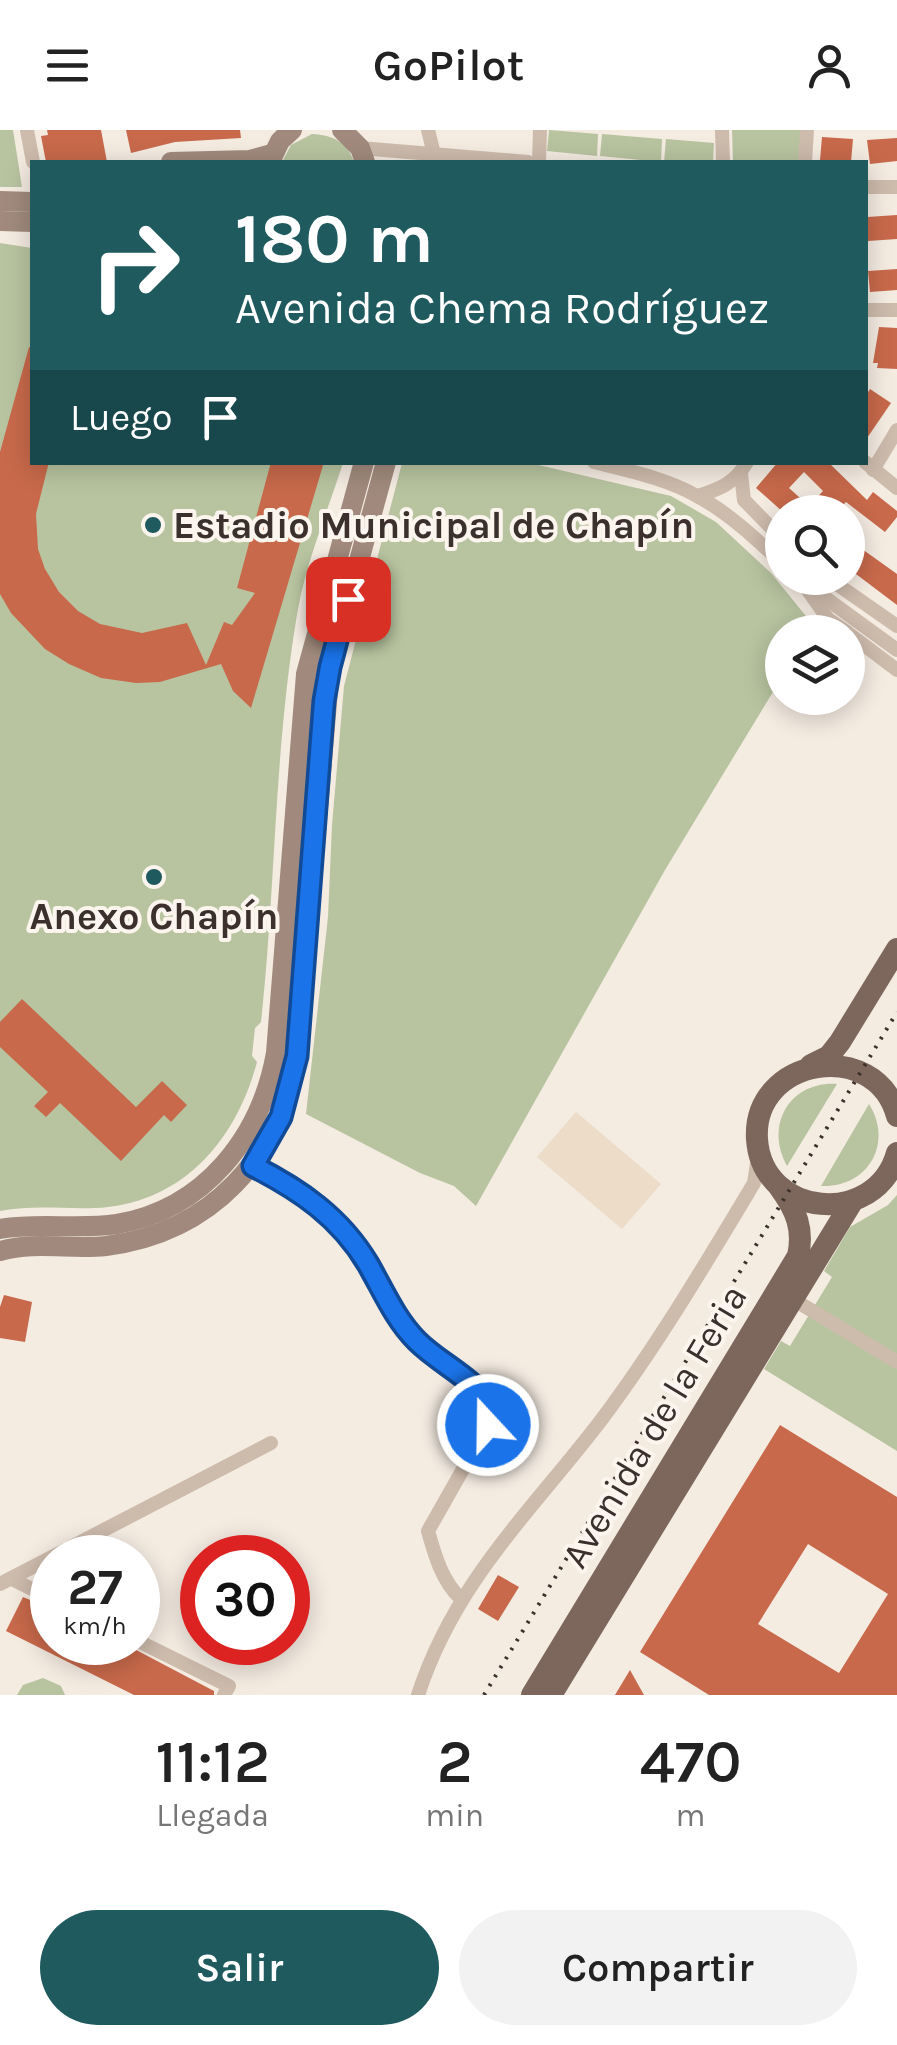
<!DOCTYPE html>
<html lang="es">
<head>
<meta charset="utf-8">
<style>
	body { margin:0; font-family:Karla,sans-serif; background:#f2f2f2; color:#222; height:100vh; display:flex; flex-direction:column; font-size:38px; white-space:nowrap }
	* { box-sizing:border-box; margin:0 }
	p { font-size:32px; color:#767676 }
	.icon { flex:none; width:55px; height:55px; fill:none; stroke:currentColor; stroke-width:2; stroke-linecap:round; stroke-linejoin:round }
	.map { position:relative; height:1565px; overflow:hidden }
	.side { display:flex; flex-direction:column; background:#fff; flex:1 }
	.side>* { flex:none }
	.guide { position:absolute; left:30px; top:30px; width:838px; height:305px; border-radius:0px; box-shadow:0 5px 25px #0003; background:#1f5a5e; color:#fff; overflow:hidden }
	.buttons { position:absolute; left:765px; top:365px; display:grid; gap:20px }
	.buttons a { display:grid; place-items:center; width:100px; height:100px; border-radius:50%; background:#fff; box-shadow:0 5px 25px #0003; font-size:50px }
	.speed { position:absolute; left:30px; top:1405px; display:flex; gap:20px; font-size:50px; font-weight:700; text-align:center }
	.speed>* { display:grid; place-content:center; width:130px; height:130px; border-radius:50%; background:#fff; box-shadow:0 5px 25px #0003; line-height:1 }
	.speed small { font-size:25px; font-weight:400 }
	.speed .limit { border:15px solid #d22; background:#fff; color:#111 }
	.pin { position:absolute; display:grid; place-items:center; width:85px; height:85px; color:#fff; margin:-42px; border-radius:20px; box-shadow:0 5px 15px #0006 }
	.me { position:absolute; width:110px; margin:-55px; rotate:339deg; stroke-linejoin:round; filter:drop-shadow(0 0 8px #0008) }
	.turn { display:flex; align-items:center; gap:35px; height:210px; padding:0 40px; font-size:45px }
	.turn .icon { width:130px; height:130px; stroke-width:2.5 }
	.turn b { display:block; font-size:70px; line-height:85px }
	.then { display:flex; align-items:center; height:95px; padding:0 40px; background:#0003; gap:20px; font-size:38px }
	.eta { display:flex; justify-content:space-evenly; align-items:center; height:170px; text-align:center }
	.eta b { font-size:60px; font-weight:600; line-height:70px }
	.cta { display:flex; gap:20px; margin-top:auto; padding:20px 40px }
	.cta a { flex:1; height:115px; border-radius:60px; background:#1f5a5e; color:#fff; font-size:40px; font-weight:600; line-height:115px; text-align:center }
	.cta a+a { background:#f2f2f2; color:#222 }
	header { display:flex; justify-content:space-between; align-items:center; height:130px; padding:0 40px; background:#fff; font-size:45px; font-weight:600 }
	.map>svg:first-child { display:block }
</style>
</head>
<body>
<header><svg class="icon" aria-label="menu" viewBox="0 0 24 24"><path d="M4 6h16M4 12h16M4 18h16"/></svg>GoPilot<svg class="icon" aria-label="person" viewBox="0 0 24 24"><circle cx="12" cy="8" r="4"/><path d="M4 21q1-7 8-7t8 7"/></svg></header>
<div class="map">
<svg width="897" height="1565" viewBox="0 0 897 1565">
	<rect width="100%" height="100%" fill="#f4ebe1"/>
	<g fill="#b8c4a0">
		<polygon points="0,0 13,0 22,57 0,57"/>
		<polygon points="549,0 598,4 597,26 547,21"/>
		<polygon points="732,0 802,0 801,32 733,32"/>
		<path d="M 312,4 C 333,5 347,12 354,32 L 282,32 L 291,15 Z"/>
		<polygon points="602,4 662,9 661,32 600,26"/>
		<polygon points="666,9 714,13 713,32 664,32"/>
		<path d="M 0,113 L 32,118 L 32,332 L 343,333 C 328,380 307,430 298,479 C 274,616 276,755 261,892 L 255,898 L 252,926 L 257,932 C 236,1011 181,1075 94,1078 C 62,1079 32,1075 0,1081 Z"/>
		<polygon points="402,333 530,333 671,366 716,392 771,443 814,496 810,502 782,502 782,547 665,740 476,1076 454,1056 420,1043 306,984 328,787 332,695 344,556"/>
		<path d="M 837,954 L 787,1036 C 764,995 790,951 837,954 Z"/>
		<path d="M 869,974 C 894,1014 867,1058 821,1056 Z"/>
		<polygon points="897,1065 897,1321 764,1239 781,1211 790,1216 832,1147 824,1141 850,1097 888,1075"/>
		<polygon points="43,1548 61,1556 65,1565 17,1565 23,1555"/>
	</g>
	<polygon fill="#ecdcc8" points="576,982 661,1054 622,1099 537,1027"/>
	<g fill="#c8694b" fill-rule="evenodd">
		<polygon points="47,0 101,0 107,32 46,32 41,6 48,5"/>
		<polygon points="126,0 240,0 241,8 175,12 131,23"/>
		<polygon points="822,7 853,9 851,32 820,30"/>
		<polygon points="897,8 897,31 870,34 867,10"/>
		<polygon points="897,85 897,109 868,111 867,87"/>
		<polygon points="897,139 897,160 870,162 868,141"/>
		<polygon points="879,197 897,198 897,239 877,238 878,233 873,233"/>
		<polygon points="29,217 32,217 32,332 49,332 36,384 38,419 45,439 59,462 78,481 100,494 142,503 187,493 206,535 224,492 232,495 255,463 237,458 271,332 324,332 251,578 233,561 221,534 160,552 136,553 101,548 69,534 45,519 11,483 0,464 0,322"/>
		<polygon points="870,259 891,273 865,311 865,267"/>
		<path d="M 778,332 L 828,332 L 867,370 L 873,362 L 897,381 L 897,387 L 885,402 L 846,372 L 836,382 L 783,382 L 756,358 ZM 804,342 L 823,361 L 809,376 L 789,358 Z"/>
		<polygon points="848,409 897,444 897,475 848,438"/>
		<polygon points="22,869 136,977 162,951 187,975 171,992 164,985 121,1031 60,973 46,987 34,976 48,962 0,917 0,892"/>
		<polygon points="4,1165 32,1172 25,1212 0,1208 0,1177"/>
		<path d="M 780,1295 L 897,1367 L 897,1565 L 709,1565 L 640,1522 ZM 808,1414 L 888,1464 L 839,1543 L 758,1494 Z"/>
		<polygon points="498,1445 519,1457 498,1491 478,1479"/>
		<polygon points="23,1467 52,1479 52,1512 121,1512 214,1561 214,1565 134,1565 6,1501"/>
		<polygon points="630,1540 644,1565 615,1565"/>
	</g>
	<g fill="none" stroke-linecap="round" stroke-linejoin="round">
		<g stroke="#cdbbac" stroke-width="14">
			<polyline points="27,0 33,32"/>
			<polyline points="428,0 436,32"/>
			<polyline points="722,0 723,32"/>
			<polyline points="360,18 528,32"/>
			<polyline points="539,32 540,0"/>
			<polyline points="805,32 807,0"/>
			<polyline points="865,57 897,57"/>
			<polyline points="865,180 897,180"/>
			<path d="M 594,332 C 629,341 665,348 697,366 C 729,383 756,409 782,433"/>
			<polyline points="865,332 897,358"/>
			<polyline points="873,340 897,300"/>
			<polyline points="741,344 744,370 782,409"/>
			<path d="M 698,366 C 720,359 735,353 747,332"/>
			<polyline points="798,448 897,520"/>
			<polyline points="828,448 897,496"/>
			<polyline points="807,459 828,489 847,502"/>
			<polyline points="848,503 897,540"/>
			<path d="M 253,1036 C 300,1060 340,1087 368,1134 C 383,1160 395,1190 417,1211 C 440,1235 473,1248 491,1276 L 488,1295 L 428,1401 C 435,1426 442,1451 461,1469"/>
			<polyline points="791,1168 897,1232"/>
			<polyline points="12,1449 52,1469"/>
			<polyline points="0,1454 271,1313"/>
			<polyline points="138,1511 229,1556 224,1565"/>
			<path d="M 418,1565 C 455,1451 531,1382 602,1289 C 658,1214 706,1133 754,1053 L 758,1027"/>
		</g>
		<g stroke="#a18a7d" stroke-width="20">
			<polyline points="342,0 360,18 365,32"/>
			<polyline points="171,32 250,30 272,24"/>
			<polyline points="270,32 280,11 292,0"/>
			<polyline points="0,71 32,72"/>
			<polyline points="0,91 32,92"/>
			<path d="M 0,1099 C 39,1092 78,1100 117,1094 C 205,1079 261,1007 276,923 L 306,544 L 364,332"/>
			<path d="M 0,1121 C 36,1111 71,1120 106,1116 C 213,1102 278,1028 297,926 L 330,537 L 386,332"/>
		</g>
		<g stroke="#7d675c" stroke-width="22">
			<polyline points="811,935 829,926 840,912 897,819"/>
			<path d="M 897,986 C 876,907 752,927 757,1009 C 762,1088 876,1098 897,1023"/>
			<path d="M 532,1565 L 798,1126 C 804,1099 796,1080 780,1058"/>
			<polyline points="551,1565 852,1072"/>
		</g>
		<polyline stroke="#3b302b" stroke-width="4" stroke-dasharray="2.5 8" stroke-linecap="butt" points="484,1565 897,882"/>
	</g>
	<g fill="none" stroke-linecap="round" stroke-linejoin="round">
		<defs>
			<path id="route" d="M 348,469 L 330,537 L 324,571 L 297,926 L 281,987 L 253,1036 C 300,1060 340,1087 368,1134 C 383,1160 395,1189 417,1211 C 440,1234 474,1248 491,1276 L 488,1295"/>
		</defs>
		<use href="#route" stroke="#114b97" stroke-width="25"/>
		<use href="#route" stroke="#1a73e8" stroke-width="18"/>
	</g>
	<g fill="#1f5a5e" stroke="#fbf5ee" stroke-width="4">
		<circle cx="153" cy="395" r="10"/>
		<circle cx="154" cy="747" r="10"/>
	</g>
	<g text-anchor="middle" stroke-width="8" stroke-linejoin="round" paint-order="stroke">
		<g font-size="38" font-weight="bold" fill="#3b302b" stroke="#fbf5ee" text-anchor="start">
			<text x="173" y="408">Estadio Municipal de Chapín</text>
			<text x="154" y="799" text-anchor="middle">Anexo Chapín</text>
		</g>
		<g font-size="38" fill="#3b302b" stroke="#fbf5ee">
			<text transform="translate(654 1296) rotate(-59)" y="13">Avenida de la Feria</text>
		</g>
	</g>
</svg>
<div class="buttons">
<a><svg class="icon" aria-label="search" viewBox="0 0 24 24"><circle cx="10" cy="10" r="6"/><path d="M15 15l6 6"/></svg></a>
<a><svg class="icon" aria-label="layers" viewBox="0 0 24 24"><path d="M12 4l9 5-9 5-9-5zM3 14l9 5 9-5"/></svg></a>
</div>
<div class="speed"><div>27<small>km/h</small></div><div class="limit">30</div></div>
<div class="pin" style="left:348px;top:469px;background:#d93025"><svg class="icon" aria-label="arrive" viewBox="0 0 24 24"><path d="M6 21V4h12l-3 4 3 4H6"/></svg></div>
<svg class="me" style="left:488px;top:1295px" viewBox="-20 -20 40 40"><circle r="17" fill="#1a73e8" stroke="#fff" stroke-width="3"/><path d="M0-11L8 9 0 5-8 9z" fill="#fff"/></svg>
<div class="guide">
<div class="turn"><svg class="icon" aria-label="right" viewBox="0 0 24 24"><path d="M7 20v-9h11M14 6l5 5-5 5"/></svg><div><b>180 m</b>Avenida Chema Rodríguez</div></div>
<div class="then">Luego<svg class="icon" aria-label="arrive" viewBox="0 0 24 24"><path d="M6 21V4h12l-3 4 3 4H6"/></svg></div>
</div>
</div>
<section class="side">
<div class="eta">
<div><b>11:12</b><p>Llegada</p></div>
<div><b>2</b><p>min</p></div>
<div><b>470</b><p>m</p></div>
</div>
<div class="cta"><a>Salir</a><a>Compartir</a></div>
</section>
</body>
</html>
